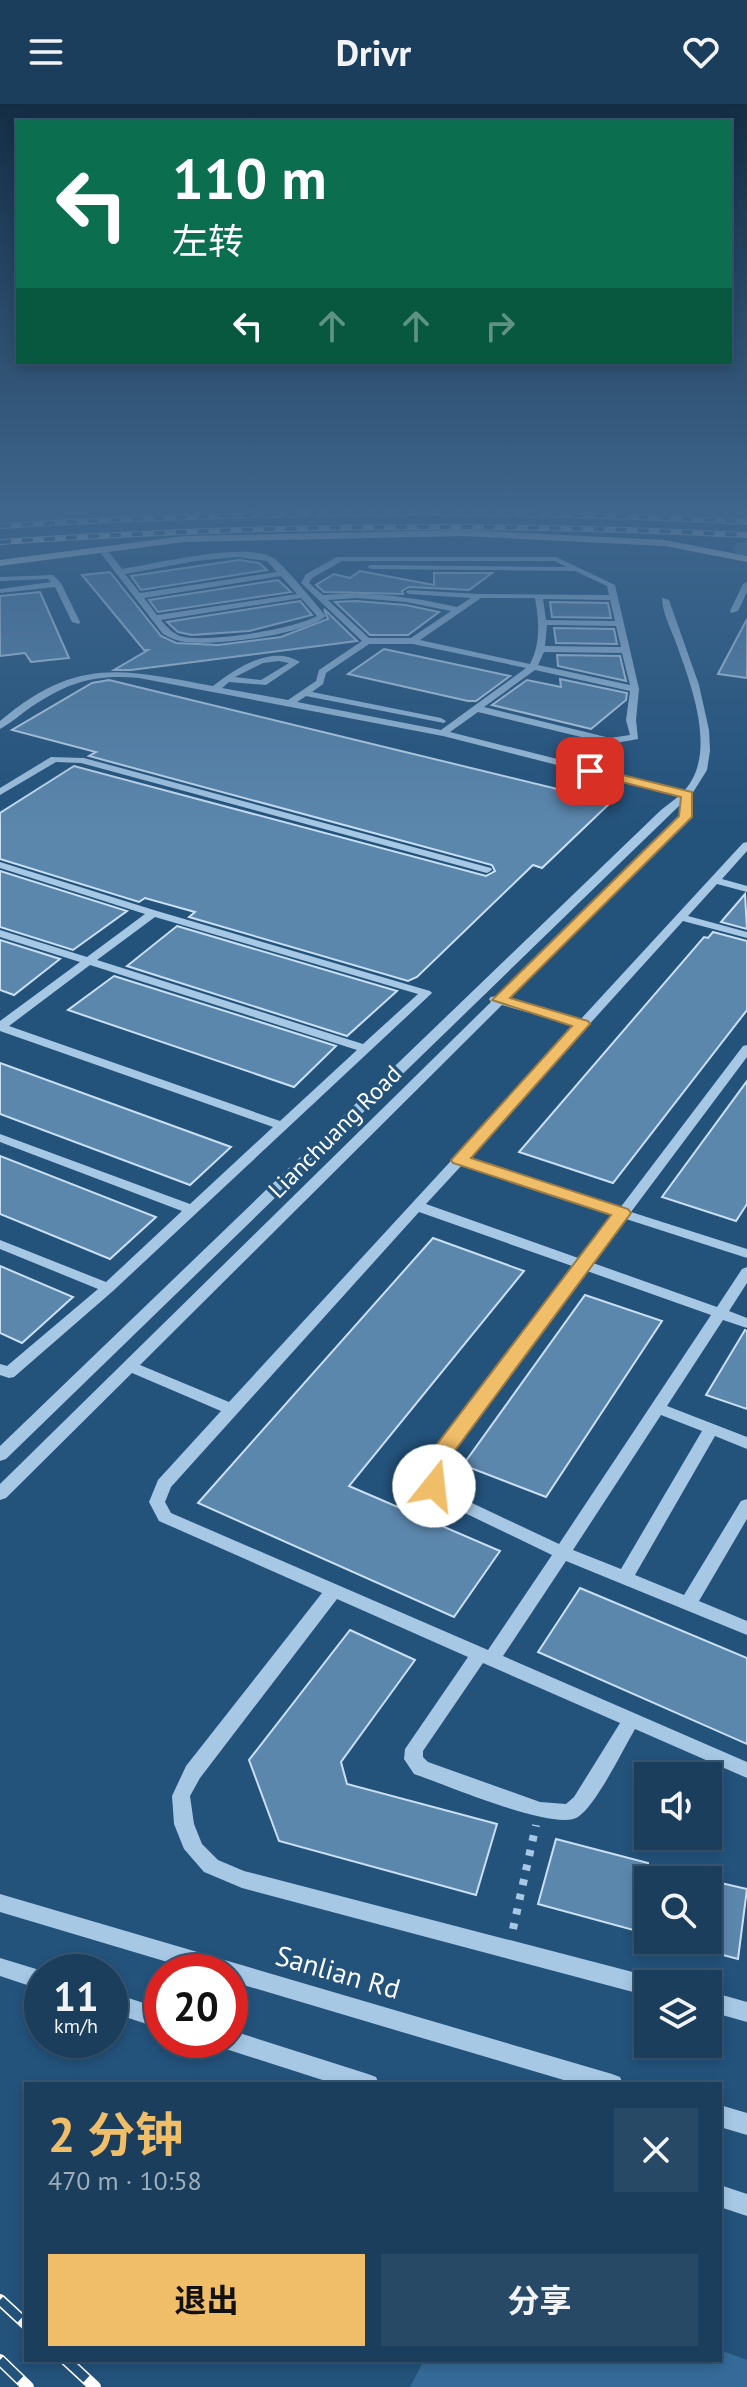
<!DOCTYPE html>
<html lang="zh">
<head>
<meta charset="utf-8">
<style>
	body { margin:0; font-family:"PT Sans","Noto Sans SC",sans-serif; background:#274965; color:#f1f3f6; height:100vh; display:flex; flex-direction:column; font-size:30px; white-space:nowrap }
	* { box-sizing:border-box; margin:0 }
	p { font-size:26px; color:#9faebb }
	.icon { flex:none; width:44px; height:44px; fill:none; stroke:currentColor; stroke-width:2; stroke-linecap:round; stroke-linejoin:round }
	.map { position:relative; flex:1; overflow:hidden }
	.side { position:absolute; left:24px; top:1978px; width:698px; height:280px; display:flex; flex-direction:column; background:#1a3e5c; border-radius:0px; box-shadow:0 4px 12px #0003,0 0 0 2px #385772 }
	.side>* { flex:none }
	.guide { position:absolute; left:16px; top:16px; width:716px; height:244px; border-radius:0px; box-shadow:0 4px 12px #0003,0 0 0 2px #385772; background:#0b6e4f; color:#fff; overflow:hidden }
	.buttons { position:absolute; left:634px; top:1658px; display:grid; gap:16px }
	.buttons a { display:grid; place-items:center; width:88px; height:88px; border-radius:0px; background:#1a3e5c; box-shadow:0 4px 12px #0003,0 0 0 2px #385772; font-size:40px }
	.speed { position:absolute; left:24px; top:1850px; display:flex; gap:16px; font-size:40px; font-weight:700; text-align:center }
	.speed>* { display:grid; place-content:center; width:104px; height:104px; border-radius:50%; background:#1a3e5c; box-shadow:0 4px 12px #0003,0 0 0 2px #385772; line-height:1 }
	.speed small { font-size:20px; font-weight:400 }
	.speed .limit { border:12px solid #d22; background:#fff; color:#111 }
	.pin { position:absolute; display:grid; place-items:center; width:68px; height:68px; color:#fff; margin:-34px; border-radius:16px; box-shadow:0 4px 12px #0006 }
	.me { position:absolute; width:88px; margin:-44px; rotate:16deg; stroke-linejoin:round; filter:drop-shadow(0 0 6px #0008) }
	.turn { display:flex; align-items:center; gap:28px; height:168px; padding:0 24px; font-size:36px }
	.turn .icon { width:104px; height:104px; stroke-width:2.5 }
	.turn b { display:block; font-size:56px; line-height:68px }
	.lanes { display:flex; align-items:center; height:76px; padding:0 24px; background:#0003; justify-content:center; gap:40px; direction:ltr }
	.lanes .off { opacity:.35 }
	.round { display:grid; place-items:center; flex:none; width:84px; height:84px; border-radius:0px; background:#274965 }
	.summary { display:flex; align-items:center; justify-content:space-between; height:136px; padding:0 24px }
	h1 { font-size:48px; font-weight:700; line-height:60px; color:#f0bd69 }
	.cta { display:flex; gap:16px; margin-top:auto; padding:16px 24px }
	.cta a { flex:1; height:92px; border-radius:0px; background:#f0bd69; color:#111; font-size:32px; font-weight:700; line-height:92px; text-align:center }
	.cta a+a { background:#274965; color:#f1f3f6 }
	header { display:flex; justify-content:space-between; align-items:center; height:104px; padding:0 24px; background:#1a3e5c; font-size:36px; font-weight:700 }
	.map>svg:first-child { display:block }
</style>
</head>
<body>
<header><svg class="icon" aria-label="menu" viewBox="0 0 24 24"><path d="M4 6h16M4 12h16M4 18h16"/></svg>Drivr<svg class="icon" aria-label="heart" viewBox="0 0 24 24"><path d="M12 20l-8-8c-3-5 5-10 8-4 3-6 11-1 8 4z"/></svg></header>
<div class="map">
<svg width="747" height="2283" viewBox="0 0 747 2283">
	<rect width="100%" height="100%" fill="#23527b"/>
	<g fill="#366b99">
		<polygon points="0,406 276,406 0,420"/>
		<polygon points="553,406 747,406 747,416"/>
		<polygon points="720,2246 747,2256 747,2283 410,2283 424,2256 720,2256"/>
	</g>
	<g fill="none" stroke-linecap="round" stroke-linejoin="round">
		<g fill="#577997" fill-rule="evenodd">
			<polygon points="41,406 84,406 81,411 45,421 36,418 32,413"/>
			<polygon points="726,406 747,406 747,418 729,411"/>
			<polygon points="747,437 747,453 737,451 733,445 737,439"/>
		</g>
	</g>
	<g fill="#5c87ad" stroke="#c9e0f4" stroke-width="2">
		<polygon points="239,456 259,459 267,466 141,486 131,472"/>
		<polygon points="360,467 434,481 434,469 492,469 469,486 409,483 402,487 403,490 324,488 316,481 334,470 350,474"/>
		<polygon points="110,468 161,532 176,539 218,541 281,533 328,515 324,505 357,537 131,566 114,566 148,546 144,546 82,471"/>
		<polygon points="278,476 291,488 158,508 149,496"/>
		<polygon points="40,488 69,554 31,558 25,549 0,552 0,492"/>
		<polygon points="300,497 312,511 249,527 192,531 178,528 167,518"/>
		<polygon points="356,497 406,501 439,508 408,531 370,531 335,498"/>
		<polygon points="550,498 608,499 611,514 552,513"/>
		<polygon points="747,515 747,574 718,570"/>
		<polygon points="554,524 614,525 617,540 556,539"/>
		<polygon points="384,545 510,572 476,597 468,597 348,570"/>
		<polygon points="557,551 620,552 626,577 558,562"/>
		<polygon points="560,575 627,589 626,596 591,625 492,601 527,576 561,583"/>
		<polygon points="109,576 611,698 542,764 533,761 417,873 408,877 189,813 195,808 145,794 139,798 0,755 0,709 74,662 486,772 495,767 492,761 89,652 96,648 12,626 92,579"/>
		<polygon points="0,767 127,807 73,846 0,823"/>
		<polygon points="745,790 747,825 721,818"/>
		<polygon points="177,822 397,887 347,932 127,862"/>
		<polygon points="713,828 747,837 747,906 613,1079 519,1048 704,833 708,834"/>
		<polygon points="0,836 60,855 14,891 0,886"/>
		<polygon points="114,872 336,942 294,983 68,906"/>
		<polygon points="0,959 231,1043 190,1081 0,1010"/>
		<polygon points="747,977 747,1100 736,1117 662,1093"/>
		<polygon points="0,1052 156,1113 110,1155 0,1110"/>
		<polygon points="433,1134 524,1167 349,1382 500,1447 454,1513 198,1399"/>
		<polygon points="0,1162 73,1193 22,1239 0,1229"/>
		<polygon points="585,1191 662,1217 546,1393 463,1361"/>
		<polygon points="745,1226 747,1227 747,1305 706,1291"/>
		<polygon points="580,1484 747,1554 747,1640 538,1548"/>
		<polygon points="350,1526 415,1556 341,1658 347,1680 497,1720 476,1791 279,1737 249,1656"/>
		<polygon points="556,1735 648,1759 648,1830 538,1800"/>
		<polygon points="708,1776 747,1785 738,1855 708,1847"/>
	</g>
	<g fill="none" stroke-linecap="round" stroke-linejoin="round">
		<polyline stroke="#a6c8e5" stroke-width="8" stroke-dasharray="6 9" stroke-linecap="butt" points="513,1825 536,1721"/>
		<g fill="#a6c8e5" fill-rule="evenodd">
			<path d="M 99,443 L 105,443 L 122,465 C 156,460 242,438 272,453 C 282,458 317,502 326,512 C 303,531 217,542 186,538 C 178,537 170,534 163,530 L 99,447 ZM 237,453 L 267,457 L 277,468 L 140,489 L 125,470 L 196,457 ZM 281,472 L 297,490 L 157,511 L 144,494 ZM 301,494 L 317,512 C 294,525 205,540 180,532 C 171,528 167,523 161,516 Z"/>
			<path d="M 337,453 L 556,453 L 615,481 L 639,585 L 636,616 L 638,635 L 610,640 L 478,608 L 450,628 L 684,687 C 719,649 690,578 675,536 C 670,523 662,507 662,494 L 669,496 L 699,581 L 709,626 L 710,647 L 707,666 L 692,690 L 690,713 L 508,895 L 580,916 L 743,739 L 747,738 L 747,747 L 722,775 L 747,782 L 747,788 L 717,780 L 688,812 L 747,828 L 747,834 L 683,817 L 468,1054 L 620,1104 L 743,942 L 747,941 L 747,953 L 631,1108 L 747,1145 L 747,1154 L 626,1115 L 593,1159 L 717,1203 L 742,1165 L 747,1163 L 747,1179 L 729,1207 L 747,1214 L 747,1224 L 723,1216 L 667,1302 L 747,1333 L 747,1345 L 715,1332 L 635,1471 L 684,1491 L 741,1397 L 747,1395 L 747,1415 L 699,1497 L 747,1517 L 747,1531 L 566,1457 L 503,1552 L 747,1658 L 747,1674 L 635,1625 C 623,1646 596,1701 578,1713 C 555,1728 444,1680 414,1670 L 404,1655 L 405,1645 L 468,1553 L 337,1495 L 200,1674 L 190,1692 L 194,1720 L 202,1740 L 218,1756 L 244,1767 L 648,1872 L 655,1875 L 657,1880 L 648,1880 L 648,1892 L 242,1784 L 204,1768 L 184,1745 L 174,1720 L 172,1692 L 186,1662 L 322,1489 L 159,1417 L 149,1398 L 158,1376 L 221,1307 L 132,1269 L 6,1394 L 0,1396 L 0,1380 L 491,898 L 489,895 L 491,893 L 497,892 L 680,712 L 682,699 L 6,1355 L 0,1357 L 0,1342 L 661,706 L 679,692 L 443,632 L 139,574 C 94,570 69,578 31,603 C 21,610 11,619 0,625 L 0,617 C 77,552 122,565 213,582 C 236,564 272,540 300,558 L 266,581 L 229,578 L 222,584 L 288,596 L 316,577 L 319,566 L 362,537 L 301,479 L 306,470 ZM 342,457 L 555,457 L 566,463 L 371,461 L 367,463 L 371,465 L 575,467 L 607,482 L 609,491 L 479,490 L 409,486 L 405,488 L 409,490 L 471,494 L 457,503 C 412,493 369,487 323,491 L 309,479 L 312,474 ZM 356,494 L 406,498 L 451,507 L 411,534 L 369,534 L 328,496 ZM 481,494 L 535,494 C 539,517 541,539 530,560 L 420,536 ZM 543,495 L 610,496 L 615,517 L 546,516 ZM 547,521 L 616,522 L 621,543 L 545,542 ZM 369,540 L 413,540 L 526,564 L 441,626 L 297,598 L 306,592 L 444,619 L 446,617 L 441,614 L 312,588 L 323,580 L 326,569 ZM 544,548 L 622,549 L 630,581 L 538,561 ZM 279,557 L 289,559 L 261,576 L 235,573 L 263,559 ZM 535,566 L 630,587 L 626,616 L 630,631 L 610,634 L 484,603 ZM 502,901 L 575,922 L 229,1298 L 140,1261 ZM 462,1061 L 614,1111 L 581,1155 L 426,1100 ZM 419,1108 L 575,1163 L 433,1349 C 424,1368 424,1384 442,1398 L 552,1451 L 488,1546 L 171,1409 L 165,1398 L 171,1383 ZM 587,1167 L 711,1211 L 559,1440 L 453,1390 L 443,1380 L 442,1368 L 446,1355 ZM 661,1311 L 702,1327 L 621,1465 L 573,1446 ZM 483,1559 L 620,1619 L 574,1693 L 566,1700 L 540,1698 L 428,1658 L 423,1653 L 423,1647 Z"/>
			<polygon points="53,471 61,479 80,518 79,520 72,518 55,483 0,489 0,485 51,478 48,475 0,477 0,473"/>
			<polygon points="747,478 747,488 738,507 731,509 730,507 743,480"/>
			<polygon points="51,653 84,654 491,764 492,766 487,769 483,768 81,659 56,658 0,691 0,684"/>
			<path d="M 0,758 L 157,807 L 430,887 L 432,889 L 113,1187 L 14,1273 L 9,1274 L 0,1271 L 0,1260 L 7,1262 L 98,1185 L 0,1145 L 0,1136 L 106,1178 L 182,1107 L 0,1038 L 0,1030 L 190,1100 L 273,1023 L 0,927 L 0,917 L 80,858 L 0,833 L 0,826 L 87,853 L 145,810 L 0,764 ZM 155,813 L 418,890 L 363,940 L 97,856 ZM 90,861 L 357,946 L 280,1017 L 9,922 Z"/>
			<polygon points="0,1790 612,1970 620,1973 623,1980 577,1980 230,1877 230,1868 201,1868 0,1808"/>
			<polygon points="0,1854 46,1868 42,1868 42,1886 0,1872"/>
			<polygon points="708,1887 747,1898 747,1918 708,1907"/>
			<polygon points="110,1888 162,1905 162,1925 110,1908"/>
			<polygon points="230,1926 368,1970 376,1973 379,1980 335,1980 229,1946 222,1943 218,1936 230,1936"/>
			<polygon points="720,2001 747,2009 747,2031 720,2023"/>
			<polygon points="720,2081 747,2090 747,2112 720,2103"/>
		</g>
		<polygon fill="#e6f1fd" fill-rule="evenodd" points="464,426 665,436 747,452 747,458 665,442 464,432 184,438 0,462 0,456 184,432"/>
		<defs>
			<g id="rail-far1">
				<path d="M 0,422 C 249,407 498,404 747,418"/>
				<path d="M 0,438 C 249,421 497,418 747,431"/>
			</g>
			<g id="rail">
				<polyline points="0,2196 26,2220"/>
				<polyline points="0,2256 28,2283"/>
				<polyline points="66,2256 95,2283"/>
			</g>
		</defs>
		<use href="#rail-far1" stroke="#fff" stroke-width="6"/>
		<use href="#rail" stroke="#fff" stroke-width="12"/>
		<use href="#rail-far1" stroke="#23527b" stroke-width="4" stroke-dasharray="11" stroke-linecap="butt"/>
		<use href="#rail" stroke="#23527b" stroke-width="9" stroke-dasharray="28" stroke-linecap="butt"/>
	</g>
	<linearGradient id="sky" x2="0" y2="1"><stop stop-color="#132d44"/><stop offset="0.56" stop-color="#3f668d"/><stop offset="1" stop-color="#3f668d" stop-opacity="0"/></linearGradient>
	<rect width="747" height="726" fill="url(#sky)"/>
	<path fill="#f0bd69" stroke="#9c7b44" stroke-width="2" d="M 590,663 L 692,688 L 692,713 L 510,894 L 588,917 L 590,920 L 471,1054 L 628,1105 L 631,1109 L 448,1356 C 443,1367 446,1378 441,1387 L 426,1387 C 418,1374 424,1361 431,1348 L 611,1111 L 453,1059 L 451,1056 L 572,922 L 492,896 L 679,712 L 681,693 L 586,669 L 586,664 Z"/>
	<g text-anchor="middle" stroke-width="7" stroke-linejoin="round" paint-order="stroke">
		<g font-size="24" fill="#fff" stroke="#23527b">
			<text transform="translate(335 1028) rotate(-45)" y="8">Lianchuang Road</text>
		</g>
		<g font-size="28" fill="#fff" stroke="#23527b">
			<text transform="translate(338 1868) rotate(16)" y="10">Sanlian Rd</text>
		</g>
	</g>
</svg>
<div class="buttons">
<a><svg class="icon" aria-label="sound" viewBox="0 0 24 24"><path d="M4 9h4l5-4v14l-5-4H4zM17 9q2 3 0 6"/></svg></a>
<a><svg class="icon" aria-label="search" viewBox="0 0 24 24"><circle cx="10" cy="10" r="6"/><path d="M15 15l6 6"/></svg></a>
<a><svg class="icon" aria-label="layers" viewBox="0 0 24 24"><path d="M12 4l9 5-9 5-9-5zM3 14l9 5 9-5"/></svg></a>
</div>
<div class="speed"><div>11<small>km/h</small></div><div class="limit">20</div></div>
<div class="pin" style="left:590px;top:667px;background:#d93025"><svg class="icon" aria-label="arrive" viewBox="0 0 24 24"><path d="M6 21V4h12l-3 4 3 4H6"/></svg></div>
<svg class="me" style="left:434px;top:1382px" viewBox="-20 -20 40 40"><circle r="19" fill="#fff"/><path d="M0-13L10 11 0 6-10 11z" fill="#f0bd69"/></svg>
<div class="guide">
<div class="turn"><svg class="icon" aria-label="left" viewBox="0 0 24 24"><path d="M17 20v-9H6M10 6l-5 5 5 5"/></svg><div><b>110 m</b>左转</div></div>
<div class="lanes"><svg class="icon" aria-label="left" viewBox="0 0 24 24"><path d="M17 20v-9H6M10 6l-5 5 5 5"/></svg><svg class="icon off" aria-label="ahead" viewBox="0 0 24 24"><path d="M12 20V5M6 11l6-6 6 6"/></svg><svg class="icon off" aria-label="ahead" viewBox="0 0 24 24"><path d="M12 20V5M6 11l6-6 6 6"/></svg><svg class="icon off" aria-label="right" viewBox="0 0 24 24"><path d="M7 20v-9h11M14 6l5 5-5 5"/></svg></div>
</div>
<section class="side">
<div class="summary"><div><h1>2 分钟</h1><p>470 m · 10:58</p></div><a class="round"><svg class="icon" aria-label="close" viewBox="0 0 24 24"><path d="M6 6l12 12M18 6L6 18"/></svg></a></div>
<div class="cta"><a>退出</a><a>分享</a></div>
</section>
</div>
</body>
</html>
